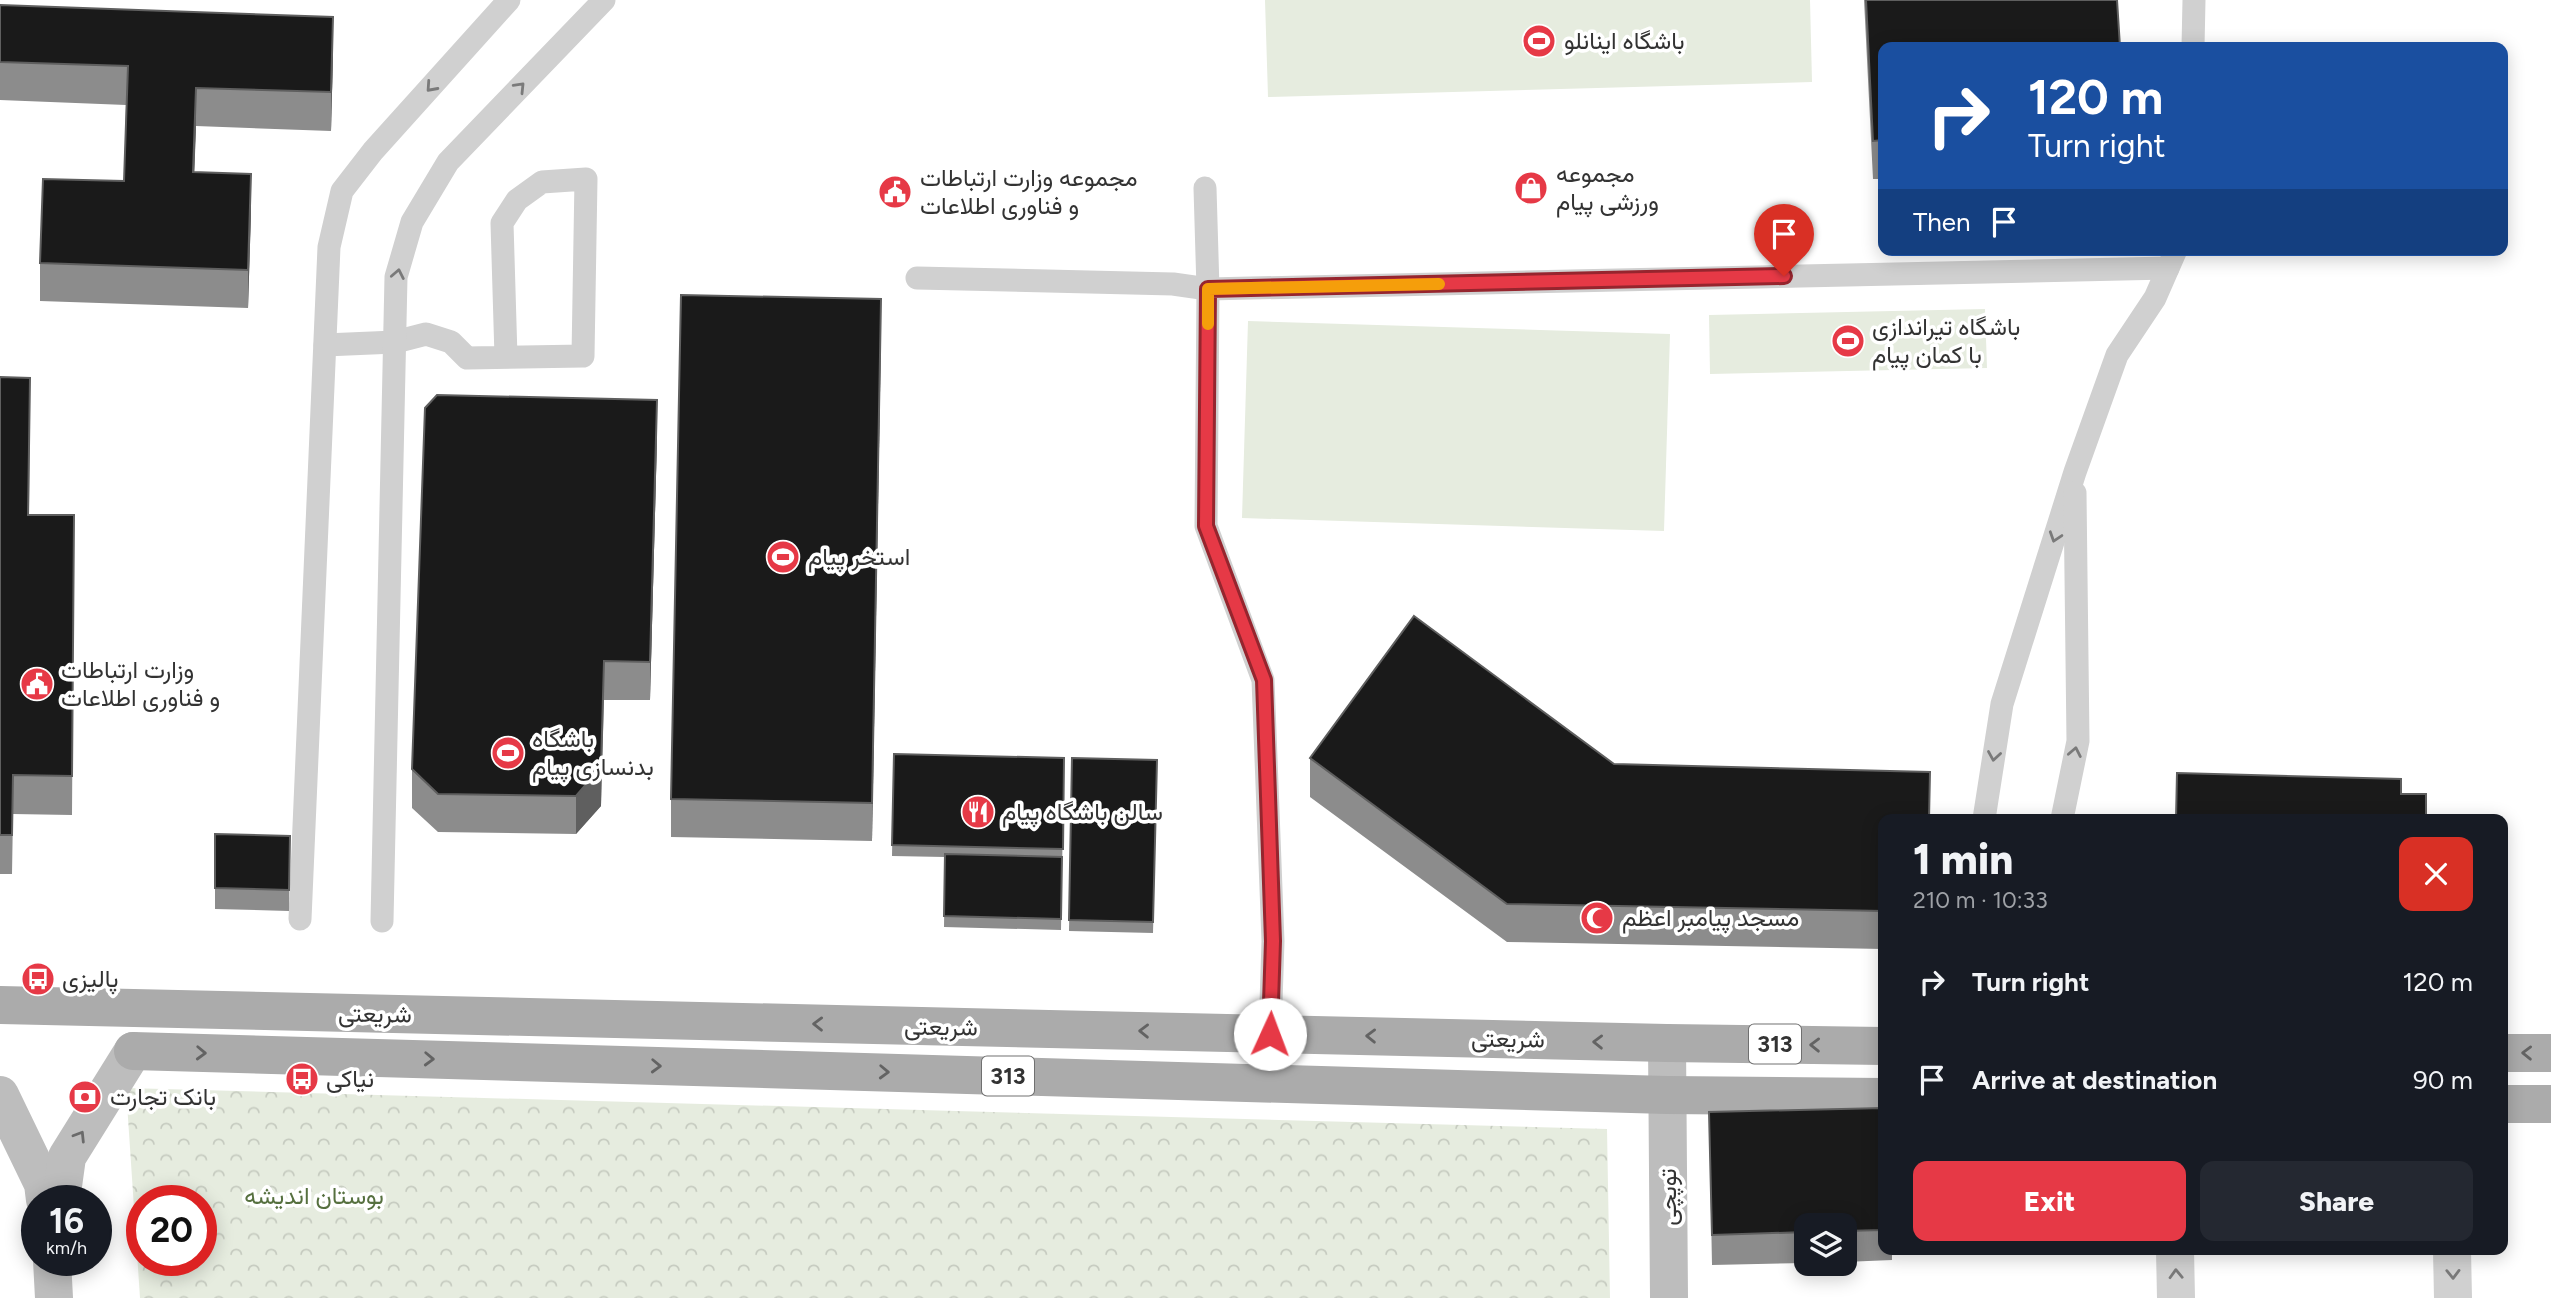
<!DOCTYPE html>
<html lang="en">
<head>
<meta charset="utf-8">
<style>
	body { margin:0; font-family:Figtree,Vazirmatn,sans-serif; background:#242831; color:#f1f3f6; height:100vh; display:flex; flex-direction:column; font-size:26px; white-space:nowrap }
	* { box-sizing:border-box; margin:0 }
	p { font-size:23px; color:#9ea1a6 }
	.icon { flex:none; width:38px; height:38px; fill:none; stroke:currentColor; stroke-width:2; stroke-linecap:round; stroke-linejoin:round }
	.map { position:relative; flex:1; overflow:hidden }
	.side { position:absolute; left:1878px; top:814px; width:630px; height:441px; display:flex; flex-direction:column; background:#171b24; border-radius:14px; box-shadow:0 4px 18px #0003 }
	.side>* { flex:none }
	.guide { position:absolute; left:1878px; top:42px; width:630px; height:214px; border-radius:14px; box-shadow:0 4px 18px #0003; background:#1a4fa0; color:#fff; overflow:hidden }
	.tools { position:absolute; left:1794px; top:1213px; display:grid; gap:14px }
	.tools a { display:grid; place-items:center; width:63px; height:63px; border-radius:14px; background:#171b24; box-shadow:0 4px 18px #0003; font-size:35px }
	.speed { position:absolute; left:21px; top:1185px; display:flex; gap:14px; font-size:35px; font-weight:700; text-align:center }
	.speed>* { display:grid; place-content:center; width:91px; height:91px; border-radius:50%; background:#171b24; box-shadow:0 4px 18px #0003; line-height:1 }
	.speed small { font-size:18px; font-weight:400 }
	.speed .limit { border:10px solid #d22; background:#fff; color:#111 }
	.pin { position:absolute; display:grid; place-items:center; width:60px; height:60px; color:#fff; margin:-72px -30px; border-radius:50% 50% 50% 0; rotate:-45deg; box-shadow:0 0 7px #0007 }
	.pin .icon { rotate:45deg }
	.me { position:absolute; width:77px; margin:-38px; rotate:2deg; stroke-linejoin:round; filter:drop-shadow(0 0 5px #0008) }
	.turn { display:flex; align-items:center; gap:24px; height:147px; padding:0 35px; font-size:32px }
	.turn .icon { width:91px; height:91px; stroke-width:2.5 }
	.turn b { display:block; font-size:49px; line-height:60px }
	.then { display:flex; align-items:center; height:66px; padding:0 35px; background:#0003; gap:14px; font-size:26px }
	.round { display:grid; place-items:center; flex:none; width:74px; height:74px; border-radius:14px; background:#242831 }
	.overview { display:flex; align-items:center; justify-content:space-between; height:119px; padding:0 35px }
	h1 { font-size:42px; font-weight:800; line-height:52px }
	.primary-button { display:flex; gap:14px; margin-top:auto; padding:14px 35px }
	.primary-button a { flex:1; height:80px; border-radius:14px; background:#e63946; color:#fff; font-size:28px; font-weight:800; line-height:80px; text-align:center }
	.primary-button a+a { background:#242831; color:#f1f3f6 }
	ul { padding:0; list-style:none }
	li { display:flex; align-items:center; gap:21px; height:98px; padding:0 35px }
	li div { flex:1 }
	li b { display:block; font-size:26px }
	li em { font-style:normal }
	.map>svg:first-child { display:block }
</style>
</head>
<body>
<div class="map">
<svg width="2551" height="1298" viewBox="0 0 2551 1298">
	<defs>
		<pattern id="park-crowns" width="20" height="18" patternUnits="userSpaceOnUse" patternTransform="scale(1.75)"><rect width="20" height="18" fill="#e6ecdf"/><path d="M2 6a3 3 0 1 1 6 0M12 15a3 3 0 1 1 6 0" fill="none" stroke="#c6cbc0"/></pattern>
	</defs>
	<rect width="100%" height="100%" fill="#fff"/>
	<path fill="url(#park-crowns)" fill-rule="evenodd" d="M 126,1088 L 1607,1129 L 1610,1298 L 140,1298 ZM 142,1200 L 201,1200 L 201,1260 L 142,1260 Z"/>
	<g fill="#e6ecdf">
		<polygon points="1265,0 1810,0 1812,82 1268,97"/>
		<polygon points="1985,309 1987,368 1710,374 1709,315"/>
		<polygon points="1248,321 1670,334 1664,531 1242,518"/>
	</g>
	<g fill="none" stroke-linecap="round" stroke-linejoin="round">
		<g stroke="#d0d0d0" stroke-width="23">
			<polyline points="2193,47 2194,0"/>
			<polyline points="1205,188 1208,289 1206,526 1263,680 1273,941 1270,1034"/>
			<polyline points="917,278 1173,284 1208,289 2168,268"/>
			<polyline points="325,345 395,342 426,334 451,342 467,358 583,356 586,179 542,182 517,200 502,223 506,357"/>
			<polyline points="1984,819 2002,704 2075,472 2117,355 2155,298 2176,250"/>
			<polyline points="2062,819 2078,741 2075,493"/>
			<polyline points="300,919 329,247 342,191 373,151 509,0"/>
			<polyline points="382,921 396,277 412,222 448,162 604,0"/>
		</g>
		<g stroke="#d0d0d0" stroke-width="38">
			<polyline points="2175,1250 2176,1298"/>
			<polyline points="2452,1250 2453,1298"/>
		</g>
		<g stroke="#bdbdbd" stroke-width="38">
			<polyline points="1667,1043 1669,1298"/>
			<polyline points="0,1095 43,1184 45,1200"/>
			<polyline points="61,1200 67,1157 133,1051"/>
			<polyline points="52,1260 54,1298"/>
		</g>
		<g stroke="#ababab" stroke-width="38">
			<polyline points="0,1005 1667,1043 1883,1046"/>
			<polyline points="133,1051 1667,1095 1883,1097"/>
			<polyline points="2502,1053 2551,1053"/>
			<polyline points="2502,1104 2551,1104"/>
		</g>
	</g>
	<g fill="#8c8c8c">
		<polygon points="1864,0 2117,0 1883,47 1883,179 1873,179"/>
		<polygon points="0,5 333,55 331,131 196,126 194,172 251,213 248,308 40,301 40,263 124,181 126,105 0,100"/>
		<polygon points="881,337 872,841 671,837 671,799"/>
		<polygon points="0,377 30,416 29,515 74,515 72,815 13,814 12,874 0,874"/>
		<polygon points="657,439 650,700 604,700 601,806 576,834 438,832 412,808 412,769"/>
		<polygon points="894,754 1064,758 1061,930 944,927 945,857 892,856"/>
		<polygon points="1072,758 1157,760 1153,933 1069,931"/>
		<polygon points="1310,758 1614,764 1930,772 1930,819 1883,819 1883,949 1507,942 1310,797"/>
		<polygon points="215,834 290,836 289,911 215,909"/>
		<polygon points="1883,1108 1883,1250 1892,1250 1892,1260 1844,1262 1844,1225 1806,1225 1806,1263 1712,1265 1709,1112"/>
	</g>
	<g fill="#5f5f5f">
		<polygon points="333,17 333,55 331,131 331,92"/>
		<polygon points="196,88 196,126 193,211 193,172"/>
		<polygon points="251,174 251,213 248,308 248,270"/>
		<polygon points="881,299 881,337 872,841 872,803"/>
		<polygon points="657,400 657,439 650,700 650,662"/>
		<polygon points="604,661 601,806 576,834 576,796"/>
	</g>
	<g fill="#1a1a1a" stroke="#5f5f5f" stroke-width="2">
		<polygon points="1866,0 2117,0 2120,47 1883,47 1883,140 1873,141"/>
		<polygon points="0,5 333,17 331,92 196,88 193,172 251,174 248,270 40,263 43,179 124,181 128,66 0,62"/>
		<polygon points="681,295 881,299 872,803 671,799"/>
		<polygon points="0,377 30,378 28,515 74,515 72,776 13,775 12,835 0,835"/>
		<polygon points="437,395 657,400 650,662 604,661 601,767 576,796 438,794 412,769 425,408"/>
		<polygon points="1414,616 1614,764 1930,772 1929,819 1883,819 1883,911 1507,904 1310,758"/>
		<polygon points="894,754 1064,758 1063,849 892,845"/>
		<polygon points="1072,758 1157,760 1153,922 1069,920"/>
		<polygon points="2177,773 2401,779 2401,794 2426,794 2426,819 2176,819"/>
		<polygon points="215,834 290,836 289,890 215,888"/>
		<polygon points="945,854 1062,857 1061,919 944,916"/>
		<polygon points="1883,1108 1883,1230 1844,1231 1844,1225 1806,1225 1806,1232 1712,1235 1709,1112"/>
	</g>
	<defs><path id="oneway-chevron" d="M-2-3.5L2.5 0L-2 3.5" fill="none" stroke-width="1.6" stroke-linecap="round" stroke-linejoin="round" transform="scale(1.75)"/></defs>
	<g stroke="#7a7a7a">
		<use href="#oneway-chevron" transform="translate(431 87) rotate(132)"/>
		<use href="#oneway-chevron" transform="translate(520 87) rotate(-46)"/>
		<use href="#oneway-chevron" transform="translate(398 274) rotate(-79)"/>
		<use href="#oneway-chevron" transform="translate(2055 537) rotate(108)"/>
		<use href="#oneway-chevron" transform="translate(2075 752) rotate(-79)"/>
		<use href="#oneway-chevron" transform="translate(1994 756) rotate(99)"/>
		<use href="#oneway-chevron" transform="translate(2176 1274) rotate(-92)"/>
		<use href="#oneway-chevron" transform="translate(2453 1274) rotate(89)"/>
	</g>
	<g stroke="#636363">
		<use href="#oneway-chevron" transform="translate(818 1024) rotate(-179)"/>
		<use href="#oneway-chevron" transform="translate(1144 1031) rotate(-179)"/>
		<use href="#oneway-chevron" transform="translate(1371 1036) rotate(-179)"/>
		<use href="#oneway-chevron" transform="translate(1598 1042) rotate(-179)"/>
		<use href="#oneway-chevron" transform="translate(1815 1045) rotate(-179)"/>
		<use href="#oneway-chevron" transform="translate(201 1053) rotate(2)"/>
		<use href="#oneway-chevron" transform="translate(2527 1053) rotate(-179)"/>
		<use href="#oneway-chevron" transform="translate(429 1059) rotate(2)"/>
		<use href="#oneway-chevron" transform="translate(656 1066) rotate(2)"/>
		<use href="#oneway-chevron" transform="translate(884 1072) rotate(2)"/>
	</g>
	<use stroke="#6a6a6a" href="#oneway-chevron" transform="translate(80 1136) rotate(-58)"/>
	<g fill="none" stroke-linecap="round" stroke-linejoin="round">
		<defs>
			<polyline id="route" points="1270,1034 1273,941 1264,680 1206,526 1208,289 1784,276"/>
		</defs>
		<use href="#route" stroke="#96252e" stroke-width="18"/>
		<use href="#route" stroke="#e63946" stroke-width="12"/>
		<polyline stroke="#f59e0b" stroke-width="12" points="1208,324 1208,289 1439,284"/>
	</g>
	<defs>
		<symbol id="stadium-disc" viewBox="-11 -11 22 22"><circle r="9.5" fill="#e63946" stroke="#fff"/><path d="M0-5a6.5 5 0 1 0 0 10a6.5 5 0 1 0 0-10ZM-3.5-1.8h7v3.6h-7Z" fill="#fff"/></symbol>
		<symbol id="shop-disc" viewBox="-11 -11 22 22"><circle r="9.5" fill="#e63946" stroke="#fff"/><path d="M-5-2.5h2.3a2.7 3.5 0 0 1 5.4 0H5L5.5 6h-11ZM-1.5-2.5h3a1.5 2.3 0 0 0-3 0Z" fill="#fff"/></symbol>
		<symbol id="civic-disc" viewBox="-11 -11 22 22"><circle r="9.5" fill="#e63946" stroke="#fff"/><path d="M-.6-6.5H3V-4.5H.6V-3L4-1V1h2V6H-6V1h2V-1L-.6-3ZM-1.2 2.5V6h2.4V2.5Z" fill="#fff"/></symbol>
		<symbol id="restaurant-disc" viewBox="-11 -11 22 22"><circle r="9.5" fill="#e63946" stroke="#fff"/><path d="M-5-6h1v4h1v-4h1v4h1v-4h1v5L-1.5 .5V6h-2V.5L-5-1ZM5-6V6H3V1.5H1.5Q1.5-4 5-6Z" fill="#fff"/></symbol>
		<symbol id="mosque-disc" viewBox="-11 -11 22 22"><circle r="9.5" fill="#e63946" stroke="#fff"/><path d="M3.5-4.9A6 6 0 1 0 3.5 4.9A5 5 0 1 1 3.5-4.9Z" fill="#fff"/></symbol>
		<symbol id="bus-disc" viewBox="-11 -11 22 22"><circle r="9.5" fill="#e63946" stroke="#fff"/><path d="M-5-6H5V4H4V6H2V4H-2V6H-4V4H-5ZM-3.5-4V0h7V-4ZM-3.5 1.2v1.5H-2V1.2ZM2 1.2v1.5H3.5V1.2Z" fill="#fff"/></symbol>
		<symbol id="bank-disc" viewBox="-11 -11 22 22"><circle r="9.5" fill="#e63946" stroke="#fff"/><path d="M-6-4H6V4H-6ZM0-2.3a2.3 2.3 0 1 0 0 4.6a2.3 2.3 0 1 0 0-4.6Z" fill="#fff"/></symbol>
	</defs>
	<g fill-rule="evenodd">
		<use href="#stadium-disc" x="1520" y="22" width="38" height="38"/>
		<use href="#shop-disc" x="1512" y="169" width="38" height="38"/>
		<use href="#civic-disc" x="876" y="173" width="38" height="38"/>
		<use href="#stadium-disc" x="1829" y="322" width="38" height="38"/>
		<use href="#stadium-disc" x="764" y="538" width="38" height="38"/>
		<use href="#civic-disc" x="18" y="665" width="38" height="38"/>
		<use href="#stadium-disc" x="489" y="734" width="38" height="38"/>
		<use href="#restaurant-disc" x="959" y="793" width="38" height="38"/>
		<use href="#mosque-disc" x="1578" y="899" width="38" height="38"/>
		<use href="#bus-disc" x="19" y="960" width="38" height="38"/>
		<use href="#bus-disc" x="283" y="1060" width="38" height="38"/>
		<use href="#bank-disc" x="66" y="1078" width="38" height="38"/>
	</g>
	<g text-anchor="middle" stroke-width="7" stroke-linejoin="round" paint-order="stroke">
		<g fill="#fff" stroke="#707070" stroke-width="2">
			<rect x="1749" y="1024.5" width="52" height="39" rx="5"/>
			<rect x="982" y="1056.5" width="52" height="39" rx="5"/>
		</g>
		<g font-size="23" font-weight="bold" fill="#333">
			<text x="1775" y="1052">313</text>
			<text x="1008" y="1084">313</text>
		</g>
		<g font-size="24" fill="#333" stroke="#fff" text-anchor="start">
			<text x="1564" y="49">باشگاه اینانلو</text>
			<text x="1556" y="182">مجموعه<tspan x="1556" dy="28">ورزشی پیام</tspan></text>
			<text x="920" y="186">مجموعه وزارت ارتباطات<tspan x="920" dy="28">و فناوری اطلاعات</tspan></text>
			<text x="1872" y="335">باشگاه تیراندازی<tspan x="1872" dy="28">با کمان پیام</tspan></text>
			<text x="808" y="565">استخر پیام</text>
			<text x="61" y="678">وزارت ارتباطات<tspan x="61" dy="28">و فناوری اطلاعات</tspan></text>
			<text x="532" y="747">باشگاه<tspan x="532" dy="28">بدنسازی پیام</tspan></text>
			<text x="1002" y="820">سالن باشگاه پیام</text>
			<text x="1622" y="926">مسجد پیامبر اعظم</text>
			<text x="62" y="987">پالیزی</text>
			<text x="326" y="1087">نیاکی</text>
			<text x="110" y="1105">بانک تجارت</text>
		</g>
		<g font-size="24" fill="#333" stroke="#fff">
			<text transform="translate(375 1014) rotate(1)" y="8">شریعتی</text>
			<text transform="translate(941 1027) rotate(1)" y="8">شریعتی</text>
			<text transform="translate(1508 1039) rotate(1)" y="8">شریعتی</text>
			<text transform="translate(1668 1197) rotate(-90)" y="8">توپچی</text>
		</g>
		<g font-size="24" fill="#56703f" stroke="#fff">
			<text x="314" y="1204">بوستان اندیشه</text>
		</g>
	</g>
</svg>
<div class="tools">
<a><svg class="icon" aria-label="layers" viewBox="0 0 24 24"><path d="M12 4l9 5-9 5-9-5zM3 14l9 5 9-5"/></svg></a>
</div>
<div class="speed"><div>16<small>km/h</small></div><div class="limit">20</div></div>
<div class="pin" style="left:1784px;top:276px;background:#d93025"><svg class="icon" aria-label="arrive" viewBox="0 0 24 24"><path d="M6 21V4h12l-3 4 3 4H6"/></svg></div>
<svg class="me" style="left:1270px;top:1034px" viewBox="-20 -20 40 40"><circle r="19" fill="#fff"/><path d="M0-13L10 11 0 6-10 11z" fill="#e63946"/></svg>
<div class="guide">
<div class="turn"><svg class="icon" aria-label="right" viewBox="0 0 24 24"><path d="M7 20v-9h11M14 6l5 5-5 5"/></svg><div><b>120 m</b>Turn right</div></div>
<div class="then">Then<svg class="icon" aria-label="arrive" viewBox="0 0 24 24"><path d="M6 21V4h12l-3 4 3 4H6"/></svg></div>
</div>
<section class="side">
<div class="overview"><div><h1>1 min</h1><p>210 m · 10:33</p></div><a class="round" style="background:#d93025;color:#fff"><svg class="icon" aria-label="close" viewBox="0 0 24 24"><path d="M6 6l12 12M18 6L6 18"/></svg></a></div>
<ul>
<li><svg class="icon" aria-label="right" viewBox="0 0 24 24"><path d="M7 20v-9h11M14 6l5 5-5 5"/></svg><div><b>Turn right</b></div><em>120 m</em></li>
<li><svg class="icon" aria-label="arrive" viewBox="0 0 24 24"><path d="M6 21V4h12l-3 4 3 4H6"/></svg><div><b>Arrive at destination</b></div><em>90 m</em></li>
</ul>
<div class="primary-button"><a>Exit</a><a>Share</a></div>
</section>
</div>
</body>
</html>
